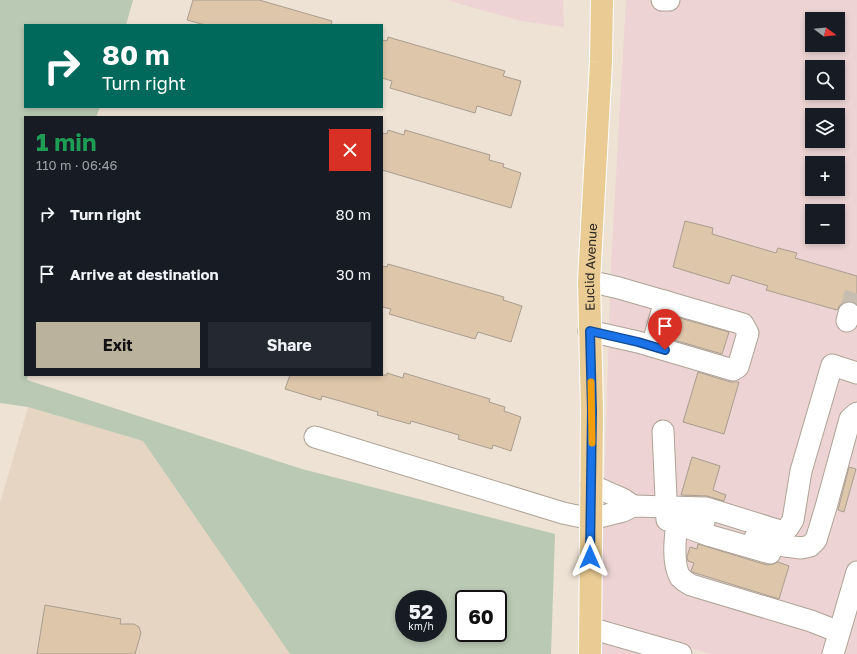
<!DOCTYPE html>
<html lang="en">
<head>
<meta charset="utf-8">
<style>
	body { margin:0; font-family:"Golos Text",sans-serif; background:#242831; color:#f1f3f6; height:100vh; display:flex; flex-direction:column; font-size:15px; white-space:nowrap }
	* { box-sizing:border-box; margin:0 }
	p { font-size:13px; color:#9ea1a6 }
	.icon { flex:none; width:22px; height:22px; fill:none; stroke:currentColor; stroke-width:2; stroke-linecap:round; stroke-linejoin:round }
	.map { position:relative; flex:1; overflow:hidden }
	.details { position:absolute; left:24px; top:116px; width:359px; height:260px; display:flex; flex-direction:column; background:#171b24; border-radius:0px; box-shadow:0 2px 6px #0003 }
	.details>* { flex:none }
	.guide { position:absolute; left:24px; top:24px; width:359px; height:84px; border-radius:0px; box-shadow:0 2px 6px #0003; background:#00695c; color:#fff; overflow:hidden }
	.needle { width:26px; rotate:106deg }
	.tools { position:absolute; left:805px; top:12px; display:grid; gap:8px }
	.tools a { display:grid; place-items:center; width:40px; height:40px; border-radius:0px; background:#171b24; box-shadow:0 2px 6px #0003; font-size:20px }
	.speed { position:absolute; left:395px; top:590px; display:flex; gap:8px; font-size:20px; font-weight:700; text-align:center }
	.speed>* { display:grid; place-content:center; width:52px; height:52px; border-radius:50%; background:#171b24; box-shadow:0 2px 6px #0003; line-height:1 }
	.speed small { font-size:10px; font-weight:400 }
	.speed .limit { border:2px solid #111; border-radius:6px; background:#fff; color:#111 }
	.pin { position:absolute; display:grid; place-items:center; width:34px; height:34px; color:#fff; margin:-41px -17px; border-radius:50% 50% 50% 0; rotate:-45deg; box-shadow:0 0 4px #0007 }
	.pin .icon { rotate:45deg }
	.me { position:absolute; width:44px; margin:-22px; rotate:0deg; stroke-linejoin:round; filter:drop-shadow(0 0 3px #0008) }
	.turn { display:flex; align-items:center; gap:14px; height:84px; padding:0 12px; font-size:18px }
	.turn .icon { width:52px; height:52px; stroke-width:2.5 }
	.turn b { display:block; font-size:28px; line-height:34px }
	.round { display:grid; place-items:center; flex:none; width:42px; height:42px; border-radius:0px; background:#242831 }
	.head { display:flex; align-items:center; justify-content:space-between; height:68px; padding:0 12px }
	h1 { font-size:24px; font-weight:700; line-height:30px; color:#1e9e55 }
	.cta { display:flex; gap:8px; margin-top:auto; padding:8px 12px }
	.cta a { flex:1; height:46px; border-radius:0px; background:#bbb29e; color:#111; font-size:16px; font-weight:700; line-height:46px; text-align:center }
	.cta a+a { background:#242831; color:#f1f3f6 }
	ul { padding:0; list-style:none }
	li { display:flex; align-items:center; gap:12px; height:60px; padding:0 12px }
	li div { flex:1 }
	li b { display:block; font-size:15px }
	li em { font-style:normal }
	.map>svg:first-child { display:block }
</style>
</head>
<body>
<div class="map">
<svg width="857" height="654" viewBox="0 0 857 654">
	<rect width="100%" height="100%" fill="#eee2d4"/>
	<g fill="#edd3d3" fill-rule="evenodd">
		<polygon points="447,0 563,0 564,27 521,21"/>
		<path d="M 626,0 L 857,0 L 857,654 L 710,654 L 600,620 L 611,265 ZM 812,19 L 838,19 L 838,45 L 812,45 ZM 812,67 L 838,67 L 838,93 L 812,93 ZM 812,115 L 838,115 L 838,141 L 812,141 ZM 812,163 L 838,163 L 838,189 L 812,189 ZM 812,211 L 838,211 L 838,237 L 812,237 Z"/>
		<polygon points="601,641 647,654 601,654"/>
	</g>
	<polygon fill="#e6d5c2" points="28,407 143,441 290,654 0,654 0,503"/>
	<path fill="#b9c9b3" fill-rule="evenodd" d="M 0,0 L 133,0 L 126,25 L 25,25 L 25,107 L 100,107 L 96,117 L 25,117 L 25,375 L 28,375 L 27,380 L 302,469 L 555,534 L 551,654 L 290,654 L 143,441 L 28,407 L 0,403 ZM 404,599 L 438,599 L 438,633 L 404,633 ZM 464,599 L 498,599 L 498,633 L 464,633 Z"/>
	<g fill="#dec6aa" stroke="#a89d90">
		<polygon points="193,0 259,0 332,21 331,25 205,25 187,20"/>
		<polygon points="388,37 505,71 503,76 521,81 511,116 477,106 475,113 390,88 392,81 382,78 382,40 387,41"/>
		<polygon points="388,130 404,135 405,130 490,155 489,160 504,164 503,167 521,173 511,208 382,170 382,133 387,134"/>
		<polygon points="685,221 713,228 712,234 776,253 778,248 797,253 795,258 857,276 857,304 852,301 845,302 840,305 837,310 766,290 768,286 732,275 729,284 673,267"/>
		<polygon points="388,264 504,297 503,300 522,306 511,342 478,332 475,339 389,314 391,309 382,307 382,266 387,267"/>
		<polygon points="673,316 729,332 722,354 667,338"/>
		<polygon points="698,372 730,382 739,382 724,434 683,422"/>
		<polygon points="387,373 403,378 404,373 490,399 489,402 505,407 504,411 521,417 511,451 493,445 492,449 458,439 459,435 411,421 410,424 377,415 378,412 340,401 322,396 321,400 285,389 290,375 387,375"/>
		<polygon points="692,457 720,466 713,490 726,495 724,501 707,496 681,495"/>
		<polygon points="849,467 856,469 844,512 838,510"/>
		<polygon points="698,544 767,565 773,564 778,562 789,566 779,599 692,572 691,571 694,563 688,561 687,557 690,547 697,549"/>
		<polygon points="45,605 121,619 120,624 134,624 139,627 141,633 135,654 37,654"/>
	</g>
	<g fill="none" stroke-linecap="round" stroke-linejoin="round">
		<polyline stroke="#c7bdb1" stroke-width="21" stroke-dasharray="21 10" stroke-linecap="butt" points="849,313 857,287"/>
		<defs>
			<g id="minor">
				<polyline points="662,0 669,0"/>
				<polyline points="589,281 619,288 743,324 748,333 738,367 733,370 638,342 589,331"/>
				<polyline points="847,321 849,313"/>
				<polyline points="652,346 665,301"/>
				<polyline points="663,431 667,520"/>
				<polyline points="315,437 563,513 591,519 623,511 633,506 706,508 780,531 788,528 793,520 801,471 832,365 857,373"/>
				<polyline points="591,485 623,499 633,506"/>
				<path d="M 704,522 L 683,518 L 677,522 C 675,538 672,563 680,577 C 683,580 687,583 691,585 L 811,621 L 839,632"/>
				<polyline points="683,526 711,536 770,553"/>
				<polyline points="755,538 785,546 801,548 810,546 816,540 826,507 850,419 857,413"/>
				<polyline points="590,628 681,654"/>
				<polyline points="833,654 857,572"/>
			</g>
			<g id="major">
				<path id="s1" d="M 590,654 L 592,411 L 589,281 L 601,62 L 602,0"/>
			</g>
		</defs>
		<use href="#minor" stroke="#aea396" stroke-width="23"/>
		<use href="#major" stroke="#fff" stroke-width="24"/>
		<use href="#minor" stroke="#fff" stroke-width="21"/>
		<use href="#major" stroke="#e9cb93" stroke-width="22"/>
	</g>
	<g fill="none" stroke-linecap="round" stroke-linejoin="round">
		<defs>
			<polyline id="route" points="590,557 592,411 590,331 638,342 665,350"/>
		</defs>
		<use href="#route" stroke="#114b97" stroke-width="10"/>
		<use href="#route" stroke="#1a73e8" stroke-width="7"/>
		<polyline stroke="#f59e0b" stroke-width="7" points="591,382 592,443"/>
	</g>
	<g text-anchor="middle" stroke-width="3" stroke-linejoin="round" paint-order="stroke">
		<g font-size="13" fill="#2d2823" stroke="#fff">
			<text dy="5" stroke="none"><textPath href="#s1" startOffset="387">Euclid Avenue</textPath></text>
		</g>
	</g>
</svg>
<div class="tools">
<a><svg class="needle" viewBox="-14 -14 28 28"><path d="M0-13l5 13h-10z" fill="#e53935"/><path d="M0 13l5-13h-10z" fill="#9ea1a6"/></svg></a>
<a><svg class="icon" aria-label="search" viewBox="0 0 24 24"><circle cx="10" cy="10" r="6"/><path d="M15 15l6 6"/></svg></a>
<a><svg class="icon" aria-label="layers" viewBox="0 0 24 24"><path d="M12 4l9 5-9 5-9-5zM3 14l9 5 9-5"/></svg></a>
<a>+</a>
<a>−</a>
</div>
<div class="speed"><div>52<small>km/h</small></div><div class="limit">60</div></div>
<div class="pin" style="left:665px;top:350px;background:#d93025"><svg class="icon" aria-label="arrive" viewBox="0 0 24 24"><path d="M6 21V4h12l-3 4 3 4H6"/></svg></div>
<svg class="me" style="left:590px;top:557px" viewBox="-20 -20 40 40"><path d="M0-17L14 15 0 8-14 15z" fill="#1a73e8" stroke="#fff" stroke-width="4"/></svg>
<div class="guide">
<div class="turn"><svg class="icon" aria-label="right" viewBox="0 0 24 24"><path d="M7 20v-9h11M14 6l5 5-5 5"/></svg><div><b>80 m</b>Turn right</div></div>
</div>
<section class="details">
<div class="head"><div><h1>1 min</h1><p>110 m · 06:46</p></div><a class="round" style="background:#d93025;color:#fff"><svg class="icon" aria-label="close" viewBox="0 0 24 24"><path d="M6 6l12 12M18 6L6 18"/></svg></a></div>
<ul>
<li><svg class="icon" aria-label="right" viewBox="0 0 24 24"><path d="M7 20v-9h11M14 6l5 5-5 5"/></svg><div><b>Turn right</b></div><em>80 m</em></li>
<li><svg class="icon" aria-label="arrive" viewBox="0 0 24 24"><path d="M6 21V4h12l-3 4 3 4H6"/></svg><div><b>Arrive at destination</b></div><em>30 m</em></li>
</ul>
<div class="cta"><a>Exit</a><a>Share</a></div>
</section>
</div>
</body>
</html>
